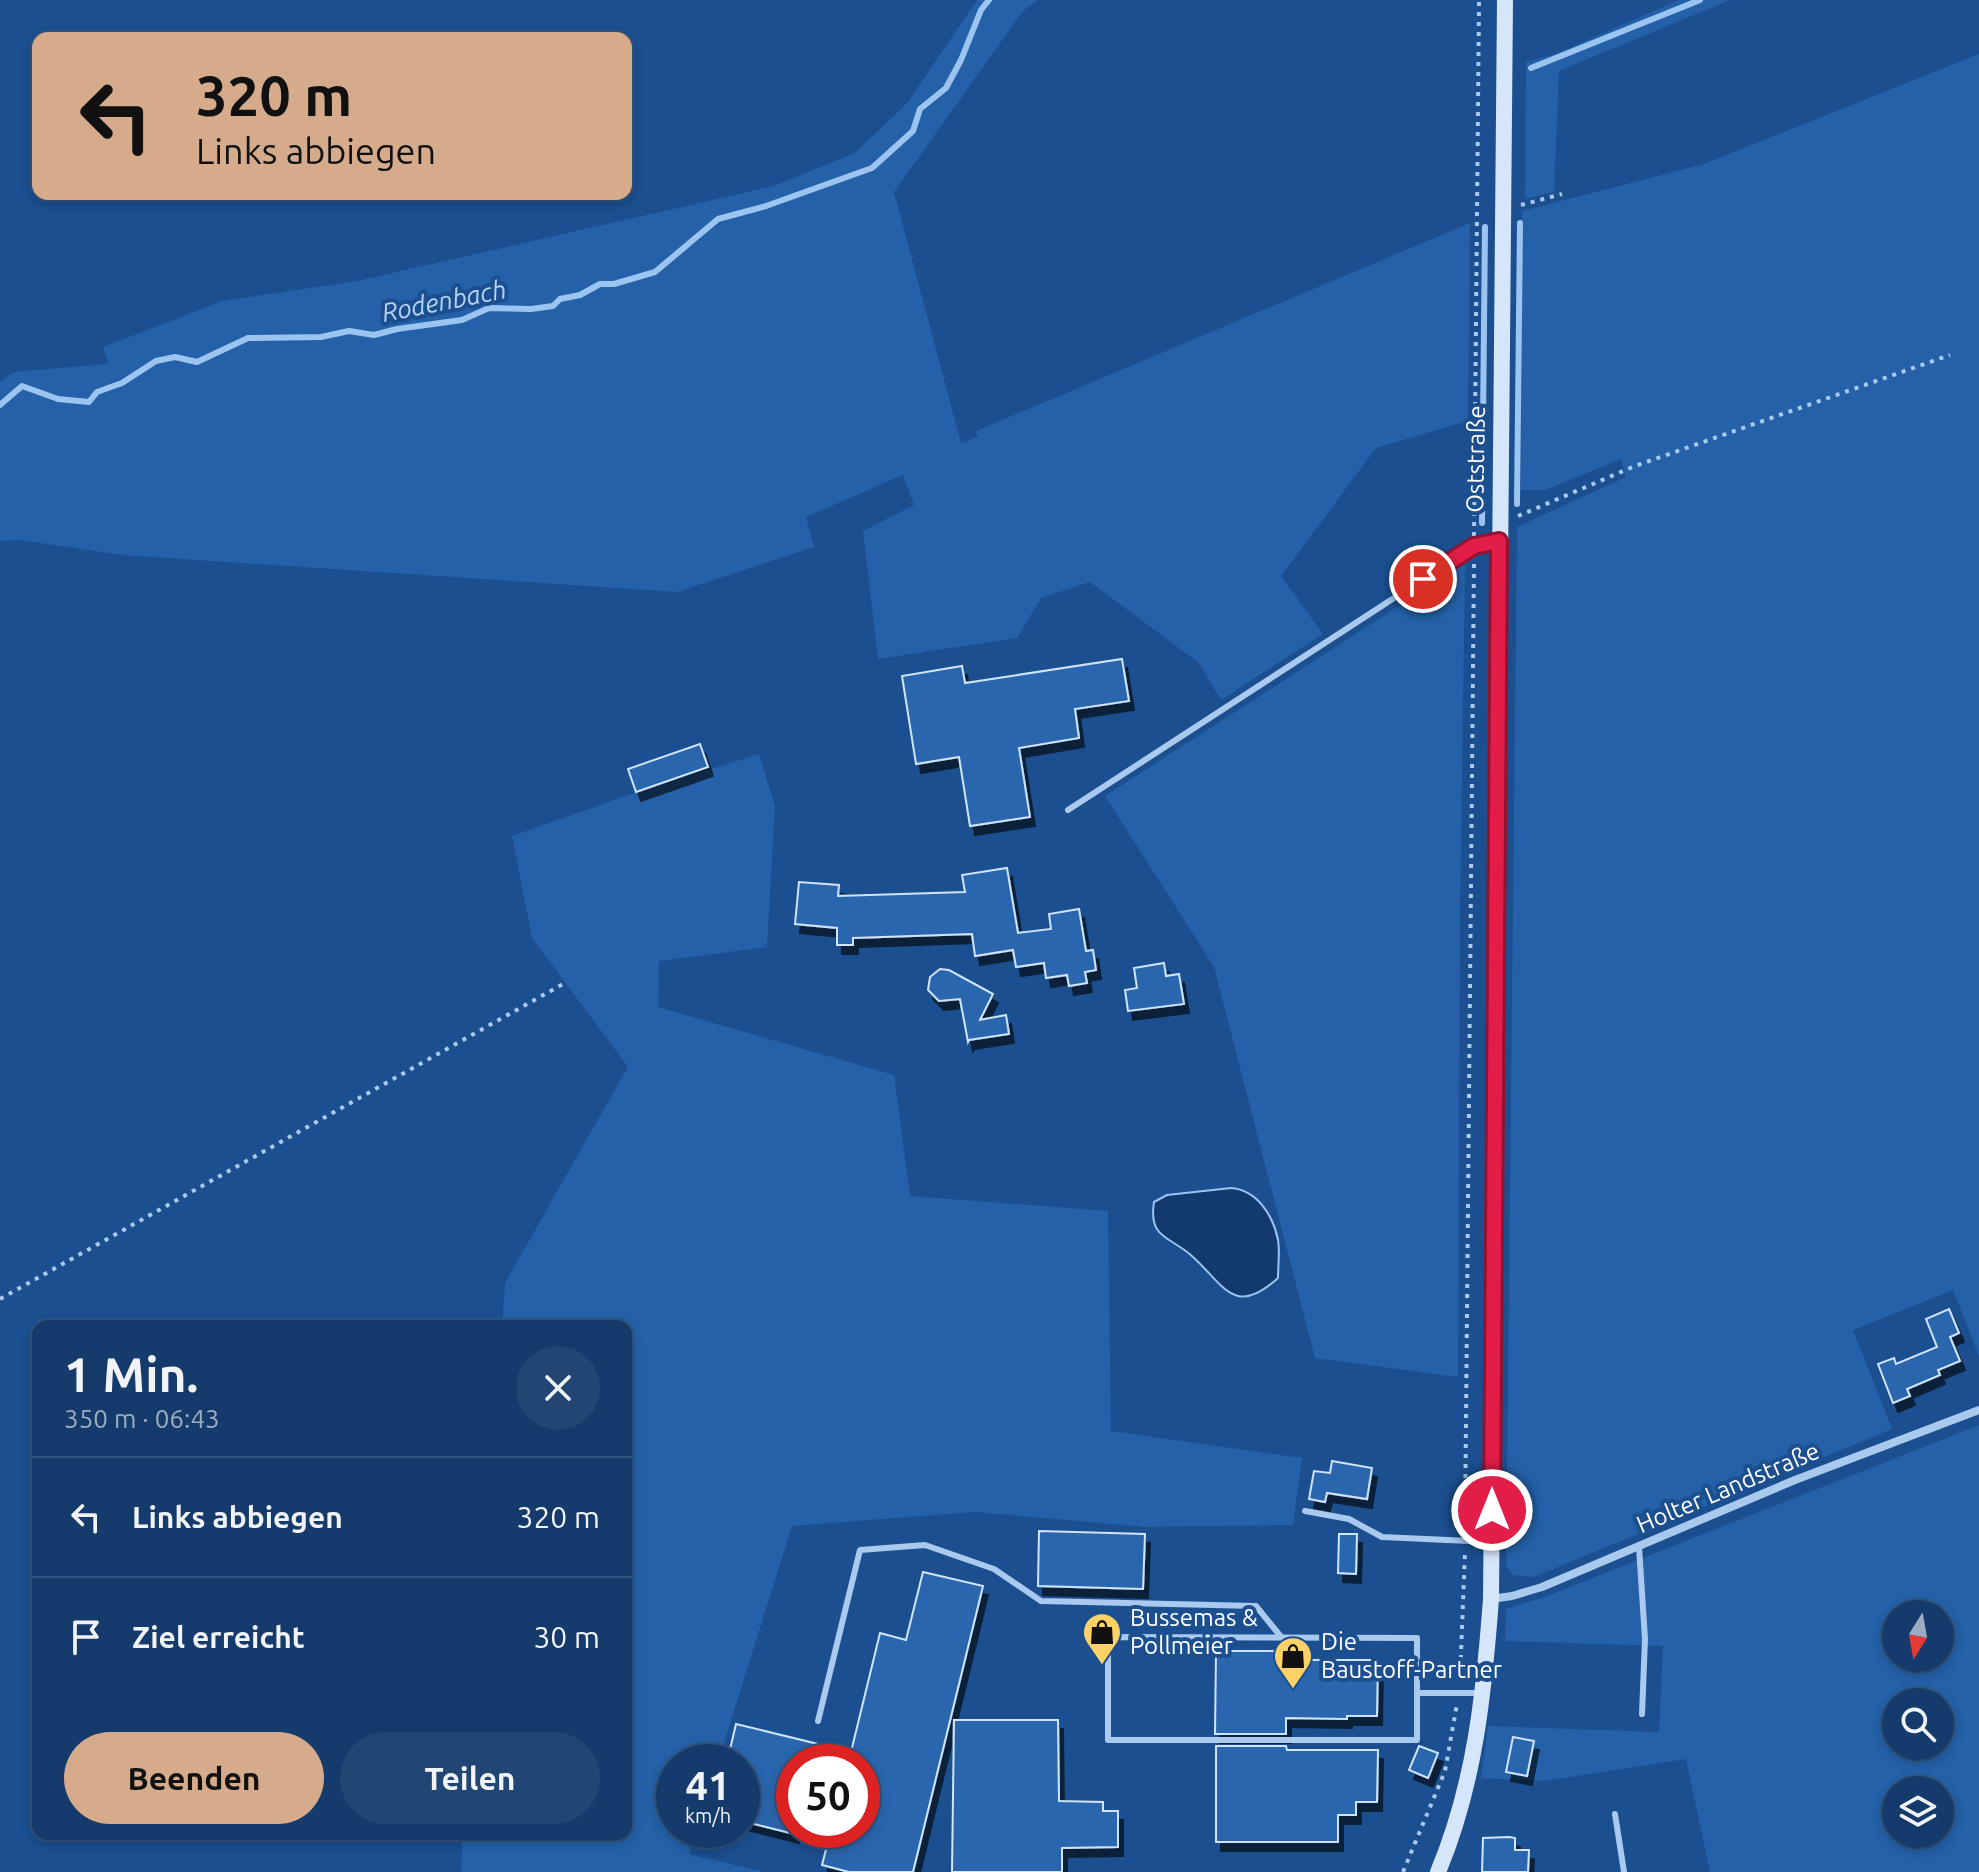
<!DOCTYPE html>
<html lang="de">
<head>
<meta charset="utf-8">
<style>
	body { margin:0; font-family:Ubuntu,sans-serif; background:#214673; color:#f1f3f6; height:100vh; display:flex; flex-direction:column; font-size:30px; white-space:nowrap }
	* { box-sizing:border-box; margin:0 }
	p { font-size:26px; color:#9dadc1 }
	.icon { flex:none; width:44px; height:44px; fill:none; stroke:currentColor; stroke-width:2; stroke-linecap:round; stroke-linejoin:round }
	.map { position:relative; flex:1; overflow:hidden }
	.drawer { position:absolute; left:32px; top:1320px; width:600px; height:520px; display:flex; flex-direction:column; background:#143b6b; border-radius:16px; box-shadow:0 4px 12px #0003,0 0 0 2px #33557e }
	.drawer>* { flex:none }
	.top-card { position:absolute; left:32px; top:32px; width:600px; height:168px; border-radius:16px; box-shadow:0 4px 12px #0003,0 0 0 2px #33557e; background:#d6ab8b; color:#111; overflow:hidden }
	.needle { width:52px; rotate:191deg }
	.tools { position:absolute; left:1882px; top:1600px; display:grid; gap:16px }
	.tools a { display:grid; place-items:center; width:72px; height:72px; border-radius:50%; background:#143b6b; box-shadow:0 4px 12px #0003,0 0 0 2px #33557e; font-size:40px }
	.speed { position:absolute; left:656px; top:1744px; display:flex; gap:16px; font-size:40px; font-weight:700; text-align:center }
	.speed>* { display:grid; place-content:center; width:104px; height:104px; border-radius:50%; background:#143b6b; box-shadow:0 4px 12px #0003,0 0 0 2px #33557e; line-height:1 }
	.speed small { font-size:20px; font-weight:400 }
	.speed .limit { border:12px solid #d22; background:#fff; color:#111 }
	.pin { position:absolute; display:grid; place-items:center; width:68px; height:68px; color:#fff; margin:-34px; border:4px solid #fff; border-radius:50%; box-shadow:0 2px 8px #0007 }
	.me { position:absolute; width:88px; margin:-44px; rotate:0deg; stroke-linejoin:round; filter:drop-shadow(0 0 6px #0008) }
	.turn { display:flex; align-items:center; gap:28px; height:168px; padding:0 32px; font-size:36px }
	.turn .icon { width:104px; height:104px; stroke-width:2.5 }
	.turn b { display:block; font-size:56px; line-height:68px }
	.round { display:grid; place-items:center; flex:none; width:84px; height:84px; border-radius:42px; background:#214673 }
	.overview { display:flex; align-items:center; justify-content:space-between; height:136px; padding:0 32px }
	h1 { font-size:48px; font-weight:700; line-height:60px }
	.button { display:flex; gap:16px; margin-top:auto; padding:16px 32px }
	.button a { flex:1; height:92px; border-radius:48px; background:#d6ab8b; color:#111; font-size:32px; font-weight:700; line-height:92px; text-align:center }
	.button a+a { background:#214673; color:#f1f3f6 }
	ul { padding:0; list-style:none }
	li { display:flex; align-items:center; gap:24px; height:120px; padding:0 32px; border-top:2px solid #33557e }
	li div { flex:1 }
	li b { display:block; font-size:30px }
	li em { font-style:normal }
	.map>svg:first-child { display:block }
</style>
</head>
<body>
<div class="map">
<svg width="1979" height="1872" viewBox="0 0 1979 1872">
	<defs>
		<filter id="shadow"><feDropShadow dx="5" dy="9" stdDeviation="0" flood-color="#0009"/></filter>
	</defs>
	<rect width="100%" height="100%" fill="#1b4f8f"/>
	<g fill="#2461a8" fill-rule="evenodd">
		<polygon points="977,0 1038,0 1023,11 894,192 961,443 977,437 976,431 1470,223 1468,421 1376,448 1281,576 1323,634 1221,700 1199,663 1090,582 1041,598 1017,638 878,659 863,531 914,505 903,475 806,517 814,547 677,592 123,555 19,540 0,541 0,382 13,372 108,364 103,347 222,301 357,281 774,186 855,153 908,102"/>
		<polygon points="1679,0 1730,0 1559,71 1554,192 1525,199 1526,62 1558,53"/>
		<polygon points="1979,54 1979,1356 1953,1290 1853,1330 1892,1429 1534,1577 1513,1575 1506,1565 1517,527 1626,477 1621,459 1545,490 1521,490 1522,211 1704,164"/>
		<polygon points="1465,563 1460,922 1458,1377 1315,1358 1214,967 1105,796"/>
		<polygon points="759,754 775,806 767,947 659,961 658,1007 894,1075 910,1196 1108,1211 1111,1431 1302,1458 1293,1525 1145,1527 975,1512 792,1526 718,1762 674,1762 674,1830 697,1830 689,1854 764,1872 461,1872 463,1834 626,1834 626,1326 502,1326 505,1283 628,1067 532,938 512,836 631,794"/>
		<path d="M 1979,1425 L 1979,1872 L 1710,1872 L 1686,1759 L 1545,1781 L 1481,1778 L 1488,1726 L 1659,1732 L 1663,1646 L 1505,1641 L 1506,1609 L 1547,1596 ZM 1896,1614 L 1940,1614 L 1940,1658 L 1896,1658 ZM 1896,1702 L 1940,1702 L 1940,1746 L 1896,1746 ZM 1896,1790 L 1940,1790 L 1940,1834 L 1896,1834 Z"/>
	</g>
	<path fill="#123a6d" stroke="#9cc4f0" stroke-width="2" d="M 1231,1188 C 1257,1190 1273,1215 1278,1240 C 1280,1252 1278,1266 1278,1278 C 1234,1318 1224,1285 1193,1257 C 1171,1236 1148,1240 1154,1202 L 1167,1195 Z"/>
	<g fill="none" stroke-linecap="round" stroke-linejoin="round">
		<g stroke="#9cc4f0" stroke-width="6">
			<polyline points="1531,68 1700,0"/>
			<polyline points="0,405 22,386 58,399 89,402 97,392 122,383 156,361 175,357 197,362 248,338 321,337 349,331 374,335 397,329 462,320 489,308 531,309 553,306 560,299 580,295 600,284 614,284 655,272 718,219 766,206 872,168 913,131 920,109 946,88 961,60 981,10 989,0"/>
			<polyline points="1517,504 1520,223"/>
			<polyline points="1482,523 1485,227"/>
		</g>
	</g>
	<g fill="#2a66ad" stroke="#cfe3fa" stroke-width="2" filter="url(#shadow)">
		<polygon points="1122,659 1129,701 1075,709 1079,738 1019,748 1030,817 970,826 959,757 916,764 902,676 962,666 965,683"/>
		<polygon points="700,744 708,767 636,792 628,769"/>
		<polygon points="1007,868 1018,933 1051,929 1049,914 1079,909 1086,951 1093,950 1096,970 1085,972 1087,983 1069,986 1067,975 1046,978 1044,963 1016,967 1013,950 975,956 972,934 853,938 853,945 837,945 837,928 795,924 799,882 839,885 838,896 965,892 962,875"/>
		<polygon points="1164,963 1166,976 1179,974 1184,1004 1128,1011 1125,990 1137,988 1134,968"/>
		<polygon points="940,969 949,970 993,994 980,1020 1006,1015 1009,1034 969,1040 968,1042 960,999 939,1001 928,990 930,977"/>
		<polygon points="1949,1309 1959,1333 1950,1337 1960,1361 1938,1370 1940,1375 1907,1389 1910,1396 1893,1403 1878,1364 1894,1358 1896,1364 1937,1347 1926,1319"/>
		<polygon points="1332,1461 1372,1468 1367,1499 1327,1493 1325,1502 1309,1499 1314,1471 1330,1473"/>
		<polygon points="1039,1531 1145,1534 1143,1589 1038,1586"/>
		<polygon points="1339,1534 1357,1534 1356,1574 1338,1573"/>
		<polygon points="923,1572 983,1586 913,1872 849,1872 822,1865 831,1830 862,1830 862,1762 794,1762 794,1834 742,1821 742,1762 727,1762 736,1724 851,1752 880,1633 906,1640"/>
		<polygon points="1216,1651 1286,1651 1286,1660 1378,1660 1377,1716 1347,1716 1347,1719 1286,1718 1286,1734 1215,1734"/>
		<polygon points="954,1720 1058,1720 1059,1801 1103,1802 1103,1811 1118,1811 1118,1847 1062,1848 1062,1872 952,1872"/>
		<polygon points="1513,1737 1534,1741 1527,1776 1506,1772"/>
		<polygon points="1216,1746 1286,1746 1287,1750 1378,1750 1377,1802 1356,1802 1356,1815 1338,1815 1338,1842 1216,1842"/>
		<polygon points="1419,1746 1438,1753 1428,1778 1409,1770"/>
		<polygon points="1509,1837 1515,1838 1515,1850 1529,1850 1528,1872 1482,1872 1483,1838"/>
	</g>
	<g fill="none" stroke-linecap="round" stroke-linejoin="round">
		<g stroke="#a9c9ee" stroke-width="4" stroke-dasharray="4 6" stroke-linecap="butt">
			<polyline points="1521,205 1562,194"/>
			<polyline points="1518,516 1635,466 1950,355"/>
			<polyline points="1474,536 1479,0"/>
			<polyline points="0,1299 563,984"/>
			<polyline points="1465,1528 1474,560"/>
			<polyline points="1460,1679 1465,1552"/>
			<polyline points="1403,1872 1445,1771 1457,1704"/>
		</g>
		<g stroke="#a9c9ee" stroke-width="6">
			<polyline points="1068,810 1474,546 1499,541"/>
			<polyline points="1305,1511 1349,1519 1382,1537 1491,1542"/>
			<polyline points="1639,1547 1645,1639 1642,1714"/>
			<polygon points="1108,1637 1417,1638 1417,1740 1108,1740"/>
			<polyline points="1417,1693 1481,1693"/>
			<polyline points="818,1721 860,1550 925,1545 994,1569 1041,1601 1256,1606 1282,1638"/>
			<polyline points="1615,1814 1624,1872"/>
		</g>
		<polyline stroke="#a9c9ee" stroke-width="8" points="1491,1599 1512,1596 1542,1587 1795,1480 1979,1410"/>
		<path stroke="#d6e6fa" stroke-width="16" d="M 1438,1872 C 1475,1784 1484,1693 1491,1599 L 1505,0"/>
	</g>
	<g fill="none" stroke-linecap="round" stroke-linejoin="round">
		<defs>
			<polyline id="route" points="1423,579 1474,546 1499,541 1492,1510"/>
		</defs>
		<use href="#route" stroke="#92132f" stroke-width="20"/>
		<use href="#route" stroke="#e11d48" stroke-width="14"/>
	</g>
	<defs>
		<symbol id="shop-pin" viewBox="-11 -11 22 30"><path d="M0 17L-7.5 6A9.5 9.5 0 1 1 7.5 6Z" fill="#ffd166" stroke="#1b4f8f"/><path d="M-5-2.5h2.3a2.7 3.5 0 0 1 5.4 0H5L5.5 6h-11ZM-1.5-2.5h3a1.5 2.3 0 0 0-3 0Z" fill="#111"/></symbol>
	</defs>
	<g fill-rule="evenodd">
		<use href="#shop-pin" x="1080" y="1610" width="44" height="60"/>
		<use href="#shop-pin" x="1271" y="1634" width="44" height="60"/>
	</g>
	<g text-anchor="middle" stroke-width="8" stroke-linejoin="round" paint-order="stroke">
		<g font-size="24" fill="#fff" stroke="#1b4f8f">
			<text transform="translate(1476 459) rotate(-89)" y="8">Oststraße</text>
			<text transform="translate(1728 1488) rotate(-23)" y="8">Holter Landstraße</text>
		</g>
		<g font-size="24" fill="#fff" stroke="#1b4f8f" text-anchor="start">
			<text x="1130" y="1626">Bussemas &amp;<tspan x="1130" dy="28">Pollmeier</tspan></text>
			<text x="1321" y="1650">Die<tspan x="1321" dy="28">Baustoff-Partner</tspan></text>
		</g>
		<g font-size="26" font-style="italic" fill="#b5d3f5" stroke="#1b4f8f">
			<text transform="translate(444 301) rotate(-11)" y="9">Rodenbach</text>
		</g>
	</g>
</svg>
<div class="tools">
<a><svg class="needle" viewBox="-14 -14 28 28"><path d="M0-13l5 13h-10z" fill="#e53935"/><path d="M0 13l5-13h-10z" fill="#9dadc1"/></svg></a>
<a><svg class="icon" aria-label="search" viewBox="0 0 24 24"><circle cx="10" cy="10" r="6"/><path d="M15 15l6 6"/></svg></a>
<a><svg class="icon" aria-label="layers" viewBox="0 0 24 24"><path d="M12 4l9 5-9 5-9-5zM3 14l9 5 9-5"/></svg></a>
</div>
<div class="speed"><div>41<small>km/h</small></div><div class="limit">50</div></div>
<div class="pin" style="left:1423px;top:579px;background:#d93025"><svg class="icon" aria-label="arrive" viewBox="0 0 24 24"><path d="M6 21V4h12l-3 4 3 4H6"/></svg></div>
<svg class="me" style="left:1492px;top:1510px" viewBox="-20 -20 40 40"><circle r="17" fill="#e11d48" stroke="#fff" stroke-width="3"/><path d="M0-11L8 9 0 5-8 9z" fill="#fff"/></svg>
<div class="top-card">
<div class="turn"><svg class="icon" aria-label="left" viewBox="0 0 24 24"><path d="M17 20v-9H6M10 6l-5 5 5 5"/></svg><div><b>320 m</b>Links abbiegen</div></div>
</div>
<section class="drawer">
<div class="overview"><div><h1>1 Min.</h1><p>350 m · 06:43</p></div><a class="round"><svg class="icon" aria-label="close" viewBox="0 0 24 24"><path d="M6 6l12 12M18 6L6 18"/></svg></a></div>
<ul>
<li><svg class="icon" aria-label="left" viewBox="0 0 24 24"><path d="M17 20v-9H6M10 6l-5 5 5 5"/></svg><div><b>Links abbiegen</b></div><em>320 m</em></li>
<li><svg class="icon" aria-label="arrive" viewBox="0 0 24 24"><path d="M6 21V4h12l-3 4 3 4H6"/></svg><div><b>Ziel erreicht</b></div><em>30 m</em></li>
</ul>
<div class="button"><a>Beenden</a><a>Teilen</a></div>
</section>
</div>
</body>
</html>
